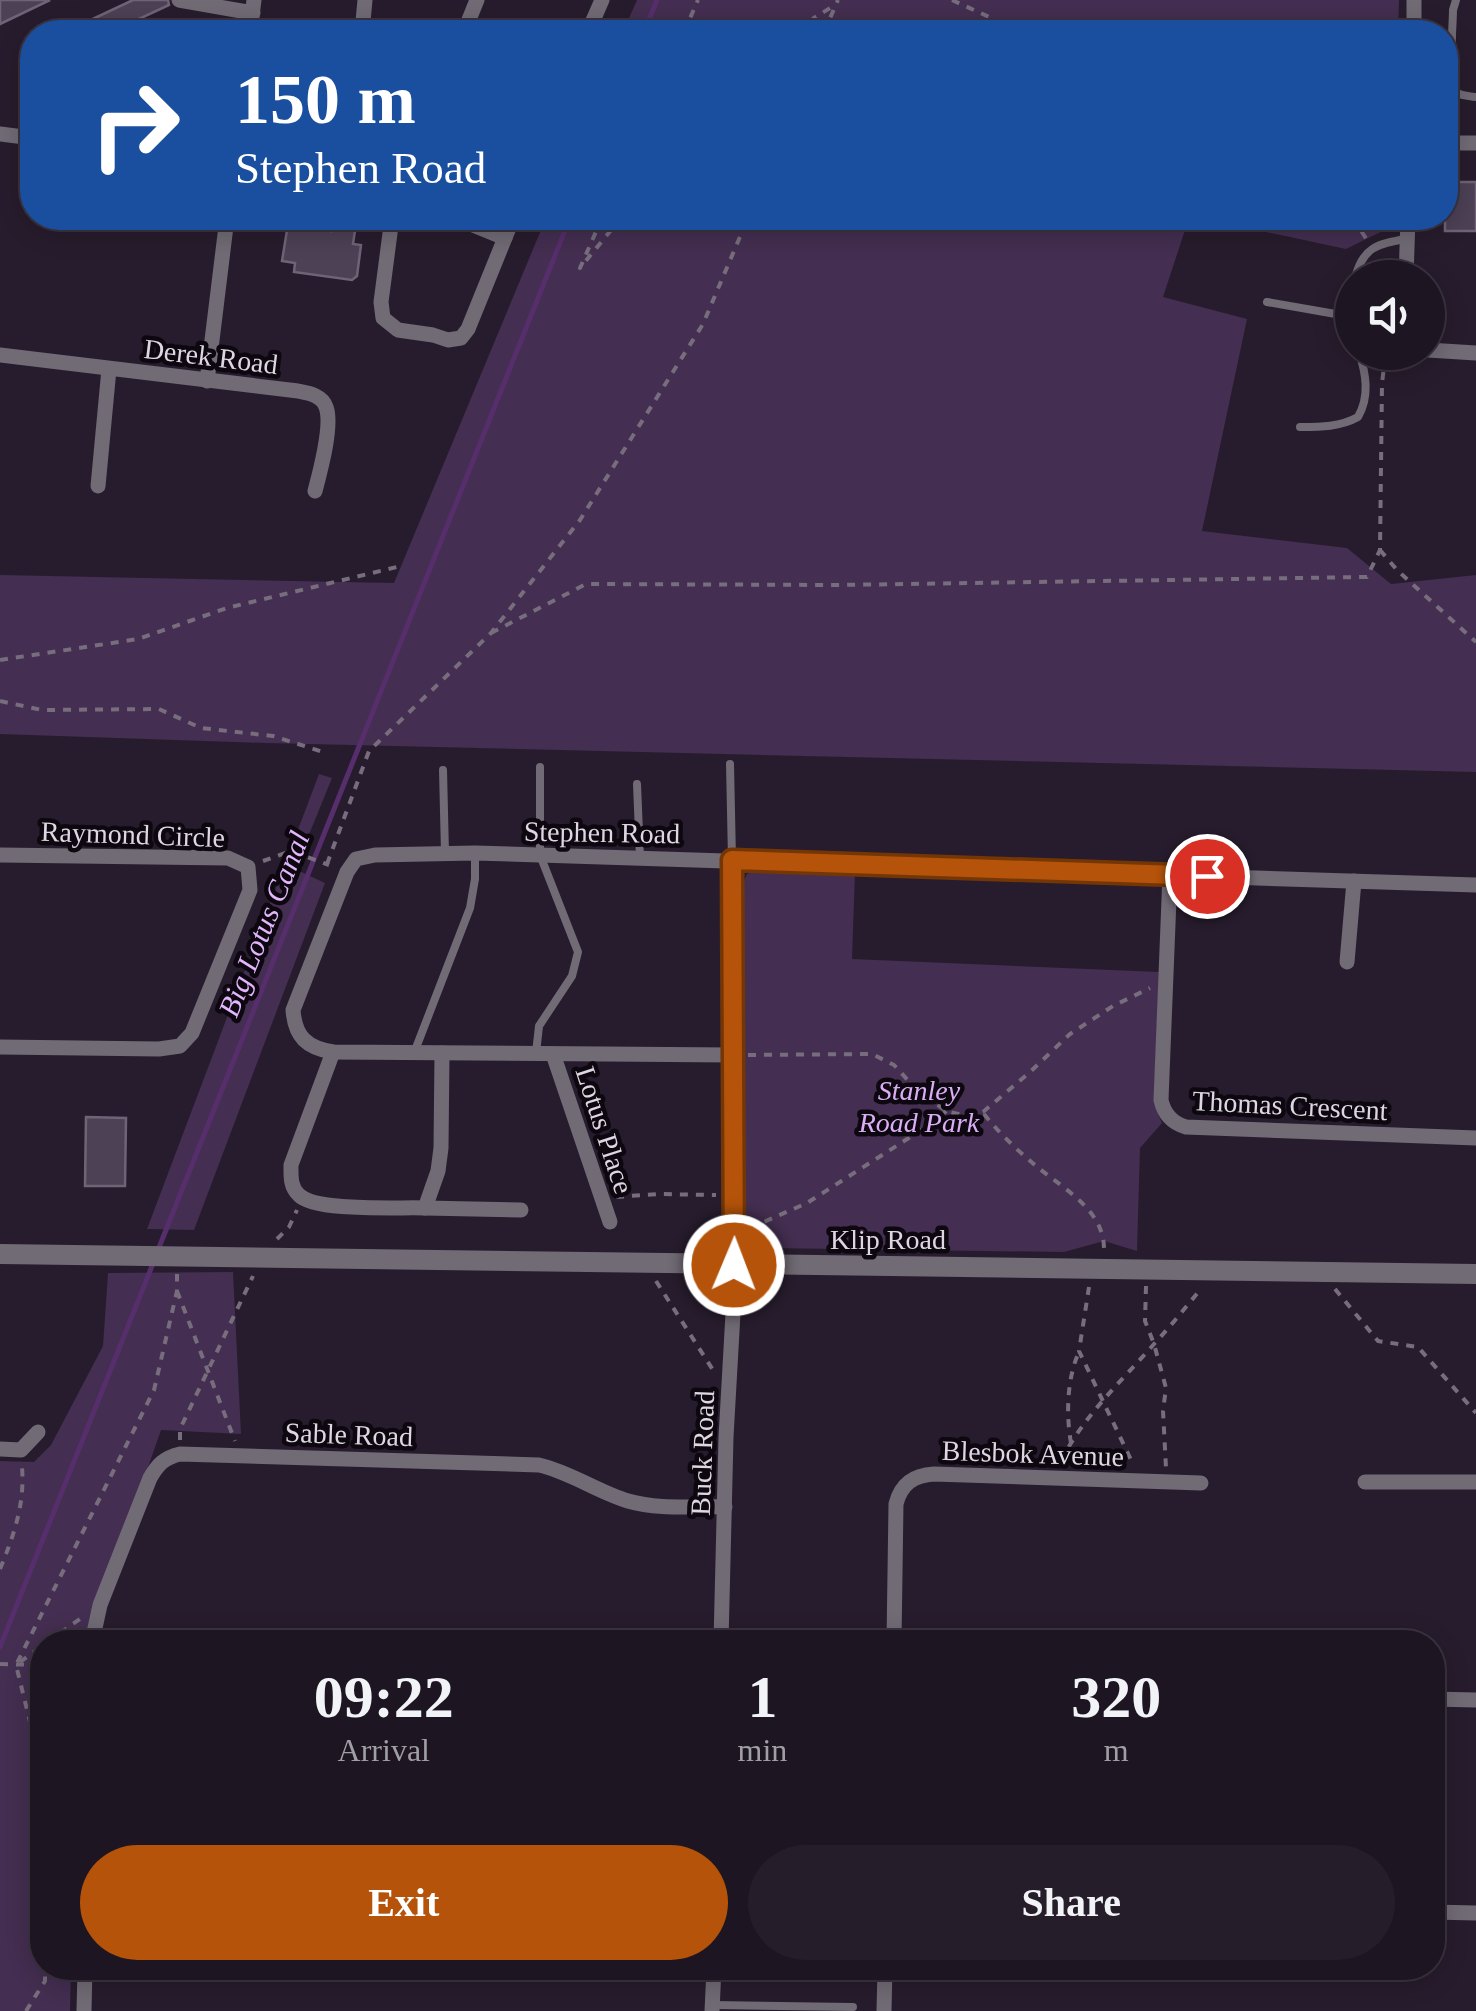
<!DOCTYPE html>
<html lang="en">
<head>
<meta charset="utf-8">
<style>
	body { margin:0; font-family:"Times New Roman",serif; background:#251e2a; color:#f1f3f6; height:100vh; display:flex; flex-direction:column; font-size:38px; white-space:nowrap }
	* { box-sizing:border-box; margin:0 }
	p { font-size:32px; color:#a09fa5 }
	.icon { flex:none; width:55px; height:55px; fill:none; stroke:currentColor; stroke-width:2; stroke-linecap:round; stroke-linejoin:round }
	.map { position:relative; flex:1; overflow:hidden }
	.details { position:absolute; left:30px; top:1630px; width:1415px; height:350px; display:flex; flex-direction:column; background:#1d1522; border-radius:40px; box-shadow:0 5px 25px #0003,0 0 0 2px #3b3440 }
	.details>* { flex:none }
	.hud { position:absolute; left:20px; top:20px; width:1438px; height:210px; border-radius:40px; box-shadow:0 5px 25px #0003,0 0 0 2px #3b3440; background:#1a4fa0; color:#fff; overflow:hidden }
	.fabs { position:absolute; left:1335px; top:260px; display:grid; gap:20px }
	.fabs a { display:grid; place-items:center; width:110px; height:110px; border-radius:50%; background:#1d1522; box-shadow:0 5px 25px #0003,0 0 0 2px #3b3440; font-size:50px }
	.pin { position:absolute; display:grid; place-items:center; width:85px; height:85px; color:#fff; margin:-42px; border:5px solid #fff; border-radius:50%; box-shadow:0 2px 10px #0007 }
	.me { position:absolute; width:110px; margin:-55px; rotate:1deg; stroke-linejoin:round; filter:drop-shadow(0 0 8px #0008) }
	.turn { display:flex; align-items:center; gap:35px; height:210px; padding:0 50px; font-size:45px }
	.turn .icon { width:130px; height:130px; stroke-width:2.5 }
	.turn b { display:block; font-size:70px; line-height:85px }
	.eta { display:flex; justify-content:space-evenly; align-items:center; height:170px; text-align:center }
	.eta b { font-size:60px; font-weight:700; line-height:70px }
	.primary-button { display:flex; gap:20px; margin-top:auto; padding:20px 50px }
	.primary-button a { flex:1; height:115px; border-radius:60px; background:#b45309; color:#fff; font-size:40px; font-weight:700; line-height:115px; text-align:center }
	.primary-button a+a { background:#251e2a; color:#f1f3f6 }
	.map>svg:first-child { display:block }
</style>
</head>
<body>
<div class="map">
<svg width="1476" height="2011" viewBox="0 0 1476 2011">
	<rect width="100%" height="100%" fill="#271c2d"/>
	<g fill="#442e51">
		<polygon points="637,0 1399,0 1398,32 623,32"/>
		<polygon points="546,218 1189,218 1163,297 1247,319 1202,531 1347,548 1391,584 1476,575 1476,772 266,743 0,734 0,575 394,583"/>
		<polygon points="1201,218 1397,218 1397,224 1346,249"/>
		<polygon points="319,774 332,778 295,869 325,883 194,1230 147,1229"/>
		<path d="M 760,869 L 855,872 L 852,959 L 1159,972 L 1154,1098 L 1157,1111 L 1162,1123 L 1140,1148 L 1137,1251 L 1104,1241 L 1064,1252 L 766,1248 C 757,1244 753,1237 752,1228 L 745,1226 L 742,885 L 747,874 Z"/>
		<polygon points="233,1272 241,1434 161,1430 87,1642 42,1642 42,1968 71,1968 70,2011 0,2011 0,1461 34,1462 51,1445 103,1346 108,1273"/>
	</g>
	<g fill="none" stroke-linecap="round" stroke-linejoin="round">
		<g stroke="#562e6b" stroke-width="5">
			<polyline points="644,32 657,0"/>
			<polyline points="158,1250 570,218"/>
			<polyline points="0,1647 154,1261"/>
		</g>
	</g>
	<g fill="#4d4155" stroke="#706378" stroke-width="2.5">
		<polygon points="0,0 50,0 0,24"/>
		<polygon points="133,0 168,0 169,5 111,32 65,32"/>
		<rect x="1445" y="182" width="31" height="49"/>
		<polygon points="332,221 356,224 353,244 361,245 357,276 352,280 294,272 295,263 282,261 288,224 331,231"/>
		<polygon points="86,1117 126,1118 125,1186 85,1186"/>
	</g>
	<g fill="none" stroke-linecap="round" stroke-linejoin="round">
		<g stroke="#776d7c" stroke-width="4" stroke-dasharray="8 8" stroke-linecap="butt">
			<polyline points="952,0 998,21 1041,32"/>
			<polyline points="684,32 698,0"/>
			<polyline points="798,32 814,18 835,5"/>
			<polyline points="824,32 838,0"/>
			<polyline points="602,218 580,268 621,218"/>
			<polyline points="1353,218 1367,240"/>
			<polyline points="1380,550 1397,570 1476,642"/>
			<polyline points="491,633 586,584 838,585 1367,577 1380,550 1382,383 1384,367 1393,352"/>
			<polyline points="0,660 138,639 227,608 401,566"/>
			<polyline points="0,701 42,710 159,709 201,728 273,736 323,752"/>
			<polyline points="263,861 291,851 329,865"/>
			<polyline points="327,864 369,751 491,633 580,520 703,324 748,218"/>
			<polyline points="748,1055 872,1054 894,1065 915,1088 946,1111 962,1115 983,1112 1030,1072 1070,1034 1113,1006 1150,988"/>
			<path d="M 984,1114 C 999,1133 1017,1150 1035,1165 C 1062,1188 1104,1209 1104,1249"/>
			<polyline points="616,1197 658,1194 716,1195"/>
			<polyline points="750,1228 807,1203 937,1120 946,1111"/>
			<polyline points="277,1239 289,1227 297,1210"/>
			<polyline points="656,1281 713,1370"/>
			<polyline points="1146,1286 1145,1321 1154,1344 1166,1388 1163,1411 1166,1468"/>
			<polyline points="1089,1287 1079,1351 1133,1464"/>
			<polyline points="1335,1289 1378,1341 1418,1347 1476,1413"/>
			<polyline points="177,1291 235,1441"/>
			<polyline points="180,1440 180,1429 253,1276"/>
			<path d="M 1071,1443 C 1066,1415 1067,1380 1078,1354"/>
			<path d="M 1061,1461 C 1084,1415 1121,1382 1154,1344 C 1170,1327 1185,1308 1200,1290"/>
			<path d="M 0,1569 C 14,1535 25,1504 22,1467"/>
			<polyline points="47,1642 80,1619"/>
			<polyline points="20,1662 42,1646"/>
			<polyline points="0,1664 42,1665"/>
			<polyline points="42,1771 16,1665 154,1390 177,1291 177,1274"/>
			<polyline points="26,2011 45,1981 45,1968"/>
		</g>
		<g stroke="#716b75" stroke-width="8">
			<path d="M 1456,0 L 1453,10 C 1453,26 1447,86 1459,94 C 1462,95 1473,97 1476,97"/>
			<path d="M 1355,278 C 1363,247 1377,244 1406,239"/>
			<polyline points="1352,287 1347,316 1352,339"/>
			<polyline points="1267,302 1347,316"/>
			<path d="M 1300,427 C 1321,427 1340,427 1358,417 C 1370,396 1366,374 1359,352"/>
			<polyline points="730,764 732,859"/>
			<polyline points="443,770 445,853"/>
			<polyline points="637,784 640,858"/>
			<polyline points="414,1053 470,908 475,879 475,853"/>
			<polyline points="536,1053 539,1026 572,976 578,952 540,855 540,767"/>
			<polyline points="713,2005 853,2007"/>
		</g>
		<g stroke="#716b75" stroke-width="15">
			<polyline points="179,0 253,13"/>
			<polyline points="250,32 254,0"/>
			<polyline points="362,32 365,0"/>
			<polyline points="464,32 477,0"/>
			<polyline points="588,32 602,0"/>
			<polyline points="1414,32 1414,0"/>
			<polyline points="0,134 32,138"/>
			<polyline points="1445,143 1476,143"/>
			<polyline points="392,218 381,302 383,318 398,330 433,335 448,340 461,338 468,329 513,218"/>
			<polyline points="456,218 505,238"/>
			<polyline points="1406,278 1408,218"/>
			<polyline points="1428,350 1476,353"/>
			<path d="M 0,355 L 298,391 C 308,393 322,395 326,407 C 333,425 320,472 315,491"/>
			<polyline points="207,381 227,218"/>
			<polyline points="98,486 109,369"/>
			<polyline points="0,855 228,858 248,867 250,890 192,1033 180,1046 159,1049 0,1047"/>
			<path d="M 1170,874 L 1161,1100 C 1164,1114 1172,1123 1186,1127 L 1476,1138"/>
			<polyline points="1347,962 1354,881"/>
			<path d="M 333,1052 L 291,1165 C 291,1176 290,1187 299,1195 C 315,1212 399,1207 425,1208 L 438,1171 L 441,1148 L 442,1053"/>
			<polyline points="553,1054 610,1222"/>
			<path d="M 733,1055 L 333,1052 C 307,1048 295,1037 293,1010 L 347,872 L 356,859 L 375,855 L 475,853 L 1476,885"/>
			<polyline points="425,1208 521,1210"/>
			<polyline points="0,1449 21,1450 38,1432"/>
			<polyline points="1365,1482 1476,1482"/>
			<path d="M 92,1642 L 100,1605 L 150,1478 C 158,1464 164,1458 180,1454 L 539,1465 C 570,1472 598,1492 628,1501 C 659,1510 693,1506 725,1507"/>
			<polyline points="721,1642 726,1437 734,1296 732,860"/>
			<path d="M 894,1642 L 896,1504 C 901,1484 914,1475 934,1474 L 1201,1483"/>
			<polyline points="1432,1699 1476,1700"/>
			<polyline points="1432,1912 1476,1913"/>
			<polyline points="84,2011 85,1968"/>
			<polyline points="712,2011 714,1968"/>
			<polyline points="884,2011 885,1968"/>
		</g>
		<polyline stroke="#716b75" stroke-width="20" points="0,1254 1476,1274"/>
	</g>
	<g fill="none" stroke-linecap="round" stroke-linejoin="round">
		<defs>
			<polyline id="route" points="734,1265 732,860 1207,876"/>
		</defs>
		<use href="#route" stroke="#753606" stroke-width="25"/>
		<use href="#route" stroke="#b45309" stroke-width="18"/>
	</g>
	<g text-anchor="middle" stroke-width="9" stroke-linejoin="round" paint-order="stroke">
		<g font-size="28" fill="#ded7e3" stroke="#0d0810">
			<text transform="translate(211 356) rotate(7)" y="10">Derek Road</text>
			<text transform="translate(602 832) rotate(1)" y="10">Stephen Road</text>
			<text transform="translate(133 834) rotate(2)" y="10">Raymond Circle</text>
			<text transform="translate(1290 1105) rotate(3)" y="10">Thomas Crescent</text>
			<text transform="translate(605 1130) rotate(72)" y="10">Lotus Place</text>
			<text x="888" y="1249">Klip Road</text>
			<text transform="translate(349 1434) rotate(2)" y="10">Sable Road</text>
			<text transform="translate(702 1453) rotate(-88)" y="10">Buck Road</text>
			<text transform="translate(1033 1453) rotate(2)" y="10">Blesbok Avenue</text>
		</g>
		<g font-size="28" font-style="italic" fill="#daadf5" stroke="#0d0810">
			<text x="919" y="1100">Stanley<tspan x="919" dy="32">Road Park</tspan></text>
		</g>
		<g font-size="30" font-style="italic" fill="#e2b5fd" stroke="#0d0810">
			<text transform="translate(264 924) rotate(-68)" y="10">Big Lotus Canal</text>
		</g>
	</g>
</svg>
<div class="fabs">
<a><svg class="icon" aria-label="sound" viewBox="0 0 24 24"><path d="M4 9h4l5-4v14l-5-4H4zM17 9q2 3 0 6"/></svg></a>
</div>
<div class="pin" style="left:1207px;top:876px;background:#d93025"><svg class="icon" aria-label="arrive" viewBox="0 0 24 24"><path d="M6 21V4h12l-3 4 3 4H6"/></svg></div>
<svg class="me" style="left:734px;top:1265px" viewBox="-20 -20 40 40"><circle r="17" fill="#b45309" stroke="#fff" stroke-width="3"/><path d="M0-11L8 9 0 5-8 9z" fill="#fff"/></svg>
<div class="hud">
<div class="turn"><svg class="icon" aria-label="right" viewBox="0 0 24 24"><path d="M7 20v-9h11M14 6l5 5-5 5"/></svg><div><b>150 m</b>Stephen Road</div></div>
</div>
<section class="details">
<div class="eta">
<div><b>09:22</b><p>Arrival</p></div>
<div><b>1</b><p>min</p></div>
<div><b>320</b><p>m</p></div>
</div>
<div class="primary-button"><a>Exit</a><a>Share</a></div>
</section>
</div>
</body>
</html>
